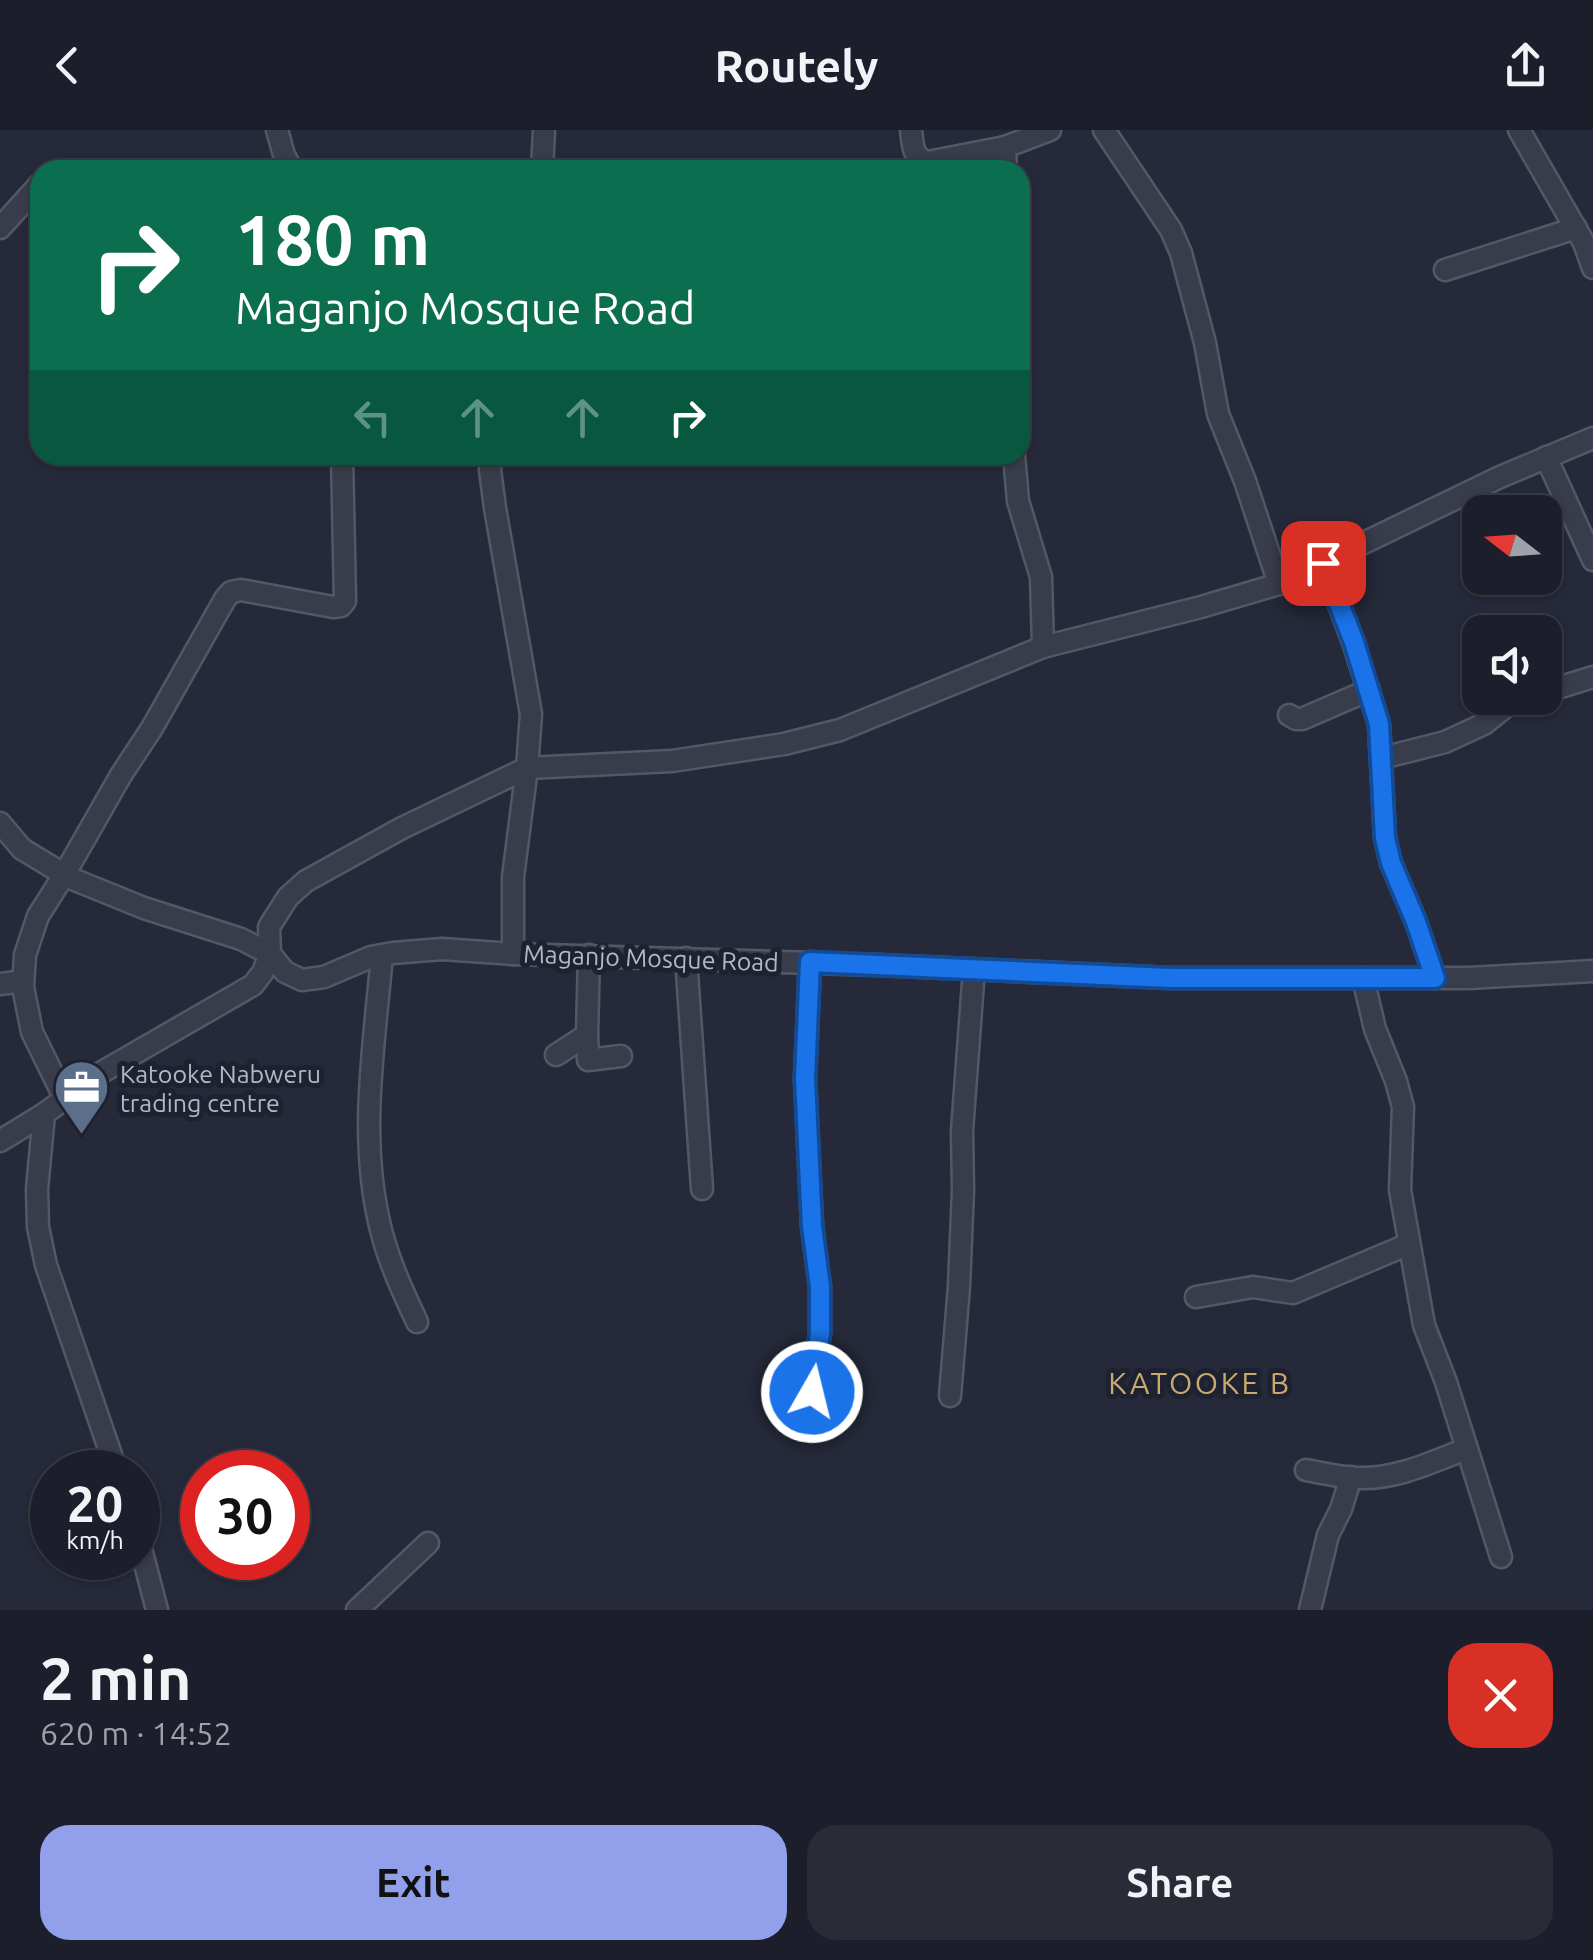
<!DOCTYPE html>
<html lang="en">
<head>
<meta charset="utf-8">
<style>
	body { margin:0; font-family:Ubuntu,sans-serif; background:#292c37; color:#f1f3f6; height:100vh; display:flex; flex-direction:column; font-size:38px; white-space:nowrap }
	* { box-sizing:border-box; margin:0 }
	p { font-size:32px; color:#a0a2a9 }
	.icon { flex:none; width:55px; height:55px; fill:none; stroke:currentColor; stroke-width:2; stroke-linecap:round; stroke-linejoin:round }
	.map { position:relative; height:1480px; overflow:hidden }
	.sheet { display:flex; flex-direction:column; background:#1c1f2b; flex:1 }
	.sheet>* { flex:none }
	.guide { position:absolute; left:30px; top:30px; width:1000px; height:305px; border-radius:30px; box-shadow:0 2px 8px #0004,0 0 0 2px #3a3d47; background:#0b6e4f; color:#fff; overflow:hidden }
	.needle { width:65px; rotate:287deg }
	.tools { position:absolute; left:1462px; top:365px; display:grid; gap:20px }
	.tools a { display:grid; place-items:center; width:100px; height:100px; border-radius:20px; background:#1c1f2b; box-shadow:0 2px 8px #0004,0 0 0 2px #3a3d47; font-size:50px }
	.speed { position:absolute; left:30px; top:1320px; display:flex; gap:20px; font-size:50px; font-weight:700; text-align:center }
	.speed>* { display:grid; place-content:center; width:130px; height:130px; border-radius:50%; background:#1c1f2b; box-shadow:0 2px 8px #0004,0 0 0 2px #3a3d47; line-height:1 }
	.speed small { font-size:25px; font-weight:400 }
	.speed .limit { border:15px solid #d22; background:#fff; color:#111 }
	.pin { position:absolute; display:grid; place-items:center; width:85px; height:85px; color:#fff; margin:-42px; border-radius:20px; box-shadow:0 5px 15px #0006 }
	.me { position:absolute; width:110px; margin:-55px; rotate:8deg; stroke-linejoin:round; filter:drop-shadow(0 0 8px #0008) }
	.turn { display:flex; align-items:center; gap:35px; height:210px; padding:0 40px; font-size:45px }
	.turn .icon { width:130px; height:130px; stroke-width:2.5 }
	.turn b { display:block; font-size:70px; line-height:85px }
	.lanes { display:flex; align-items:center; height:95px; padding:0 40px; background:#0003; justify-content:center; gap:50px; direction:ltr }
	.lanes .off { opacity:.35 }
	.round { display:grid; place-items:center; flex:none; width:105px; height:105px; border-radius:30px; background:#292c37 }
	.head { display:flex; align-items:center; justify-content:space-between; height:170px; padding:0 40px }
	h1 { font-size:60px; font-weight:700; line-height:75px }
	.primary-button { display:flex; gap:20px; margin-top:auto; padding:20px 40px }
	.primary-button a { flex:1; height:115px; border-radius:30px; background:#92a0ec; color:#111; font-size:40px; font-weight:700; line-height:115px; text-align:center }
	.primary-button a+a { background:#292c37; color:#f1f3f6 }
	header { display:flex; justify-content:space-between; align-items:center; height:130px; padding:0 40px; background:#1c1f2b; font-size:45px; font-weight:700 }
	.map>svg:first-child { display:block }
</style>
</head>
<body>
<header><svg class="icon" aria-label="back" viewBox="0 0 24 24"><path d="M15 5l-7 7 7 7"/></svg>Routely<svg class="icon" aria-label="share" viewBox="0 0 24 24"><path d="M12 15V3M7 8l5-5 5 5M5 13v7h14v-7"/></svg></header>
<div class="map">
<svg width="1593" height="1480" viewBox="0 0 1593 1480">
	<rect width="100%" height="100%" fill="#252939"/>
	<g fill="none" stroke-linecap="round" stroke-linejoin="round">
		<defs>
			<g id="minor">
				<polyline points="277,0 284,25 292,40"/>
				<path d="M 911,0 C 913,15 912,28 928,32 L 1005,17"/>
				<polyline points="1104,0 1171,100 1181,123 1205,213 1218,284 1245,351 1279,454"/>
				<polyline points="1519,0 1584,113 1593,138"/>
				<polyline points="542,40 544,0"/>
				<polyline points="1006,40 1005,17 1050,0"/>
				<polyline points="0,98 40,54"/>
				<polyline points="1445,140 1576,98"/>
				<polyline points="492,325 490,340 495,378 531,584 527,638 513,747 513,824"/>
				<polyline points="1014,325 1018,371 1041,447 1043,517"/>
				<polyline points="1546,327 1593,430"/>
				<polyline points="1323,433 1353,512 1379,594 1385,708 1391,733 1416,792 1435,848"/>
				<polyline points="1545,562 1593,547"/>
				<polyline points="1289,585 1296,589 1302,589 1369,560"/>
				<polyline points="1382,628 1445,612 1484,594 1509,574 1529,568"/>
				<polyline points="0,693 22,719 70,748 144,778 241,809 270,824 285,842 302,850 324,847 371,827 393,823 442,819 513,824 879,835 1170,848 1469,848 1593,841"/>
				<path d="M 382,825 C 374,917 358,1009 381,1100 C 389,1132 403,1162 417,1192"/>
				<polyline points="589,825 587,905 588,930 621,926"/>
				<polyline points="686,828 702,1059"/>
				<polyline points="1363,848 1375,899 1396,951 1403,977 1400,1060 1424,1195 1446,1252 1501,1427"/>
				<polyline points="0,854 23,851"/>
				<polyline points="556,925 587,905"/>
				<polyline points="65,969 32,902 23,857 25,825 38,786 64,745 121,645 152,598 225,469 231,462 241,460 333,477 341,476 345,471 342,325"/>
				<polyline points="0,1011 44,984"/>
				<polyline points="1196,1167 1253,1157 1293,1163 1409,1114"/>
				<polyline points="950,1266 959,1156 963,1060 962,1001 974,839"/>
				<polyline points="807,1292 820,1203 820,1157 812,1096 805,949 810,832"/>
				<path d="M 1306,1340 C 1323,1343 1342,1348 1360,1348 C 1397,1349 1432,1332 1466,1319"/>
				<polyline points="117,1342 46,1135 38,1097 37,1059 44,984 97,945 253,855 263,842 270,824 269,797 288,767 306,751 402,698 527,638 672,631 784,614 840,600 1043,517 1201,477 1279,454 1500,347 1593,308"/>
				<polyline points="138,1407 157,1480"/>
				<polyline points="357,1480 428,1413"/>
				<polyline points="1310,1480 1328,1405 1341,1379 1351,1347"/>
			</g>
		</defs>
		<use href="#minor" stroke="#545765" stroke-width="25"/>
		<use href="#minor" stroke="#393c4a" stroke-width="20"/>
	</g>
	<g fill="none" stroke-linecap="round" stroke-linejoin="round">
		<defs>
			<polyline id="route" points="812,1262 820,1203 820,1157 812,1096 805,949 810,832 1170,848 1435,848 1416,792 1391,733 1385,708 1379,594 1354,512 1323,433"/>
		</defs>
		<use href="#route" stroke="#114b97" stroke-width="25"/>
		<use href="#route" stroke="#1a73e8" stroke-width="18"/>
	</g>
	<defs>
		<symbol id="office-pin" viewBox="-11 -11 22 30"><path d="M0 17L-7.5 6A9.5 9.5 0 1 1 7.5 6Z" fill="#5c6f8a" stroke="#1e212f"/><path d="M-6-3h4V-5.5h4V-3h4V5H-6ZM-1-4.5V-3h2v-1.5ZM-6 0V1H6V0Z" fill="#fff"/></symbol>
	</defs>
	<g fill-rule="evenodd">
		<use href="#office-pin" x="50" y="926" width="63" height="86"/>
	</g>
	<g text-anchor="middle" stroke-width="10" stroke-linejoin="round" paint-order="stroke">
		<g font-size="25" fill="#b4b7c5" stroke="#1e212f">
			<text transform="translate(651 828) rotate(2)" y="9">Maganjo Mosque Road</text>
		</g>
		<g font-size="25" fill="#b4b7c5" stroke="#1e212f" text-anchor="start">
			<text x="120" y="953">Katooke Nabweru<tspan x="120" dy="29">trading centre</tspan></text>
		</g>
		<g font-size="30" letter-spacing="2.5" fill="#c9aa6c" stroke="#1e212f">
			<text x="1200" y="1264">KATOOKE B</text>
		</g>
	</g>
</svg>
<div class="tools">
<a><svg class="needle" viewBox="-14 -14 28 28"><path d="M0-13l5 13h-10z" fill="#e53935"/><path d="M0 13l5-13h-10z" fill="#a0a2a9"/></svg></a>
<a><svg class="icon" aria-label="sound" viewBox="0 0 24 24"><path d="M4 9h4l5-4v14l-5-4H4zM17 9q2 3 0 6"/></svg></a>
</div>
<div class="speed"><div>20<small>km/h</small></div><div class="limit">30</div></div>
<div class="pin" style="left:1323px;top:433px;background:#d93025"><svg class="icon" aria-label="arrive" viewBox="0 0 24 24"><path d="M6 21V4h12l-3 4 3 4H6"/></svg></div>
<svg class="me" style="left:812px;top:1262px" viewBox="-20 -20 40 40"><circle r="17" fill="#1a73e8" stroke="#fff" stroke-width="3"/><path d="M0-11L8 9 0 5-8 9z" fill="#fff"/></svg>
<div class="guide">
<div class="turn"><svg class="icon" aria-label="right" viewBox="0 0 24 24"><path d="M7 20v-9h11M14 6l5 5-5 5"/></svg><div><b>180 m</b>Maganjo Mosque Road</div></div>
<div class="lanes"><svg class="icon off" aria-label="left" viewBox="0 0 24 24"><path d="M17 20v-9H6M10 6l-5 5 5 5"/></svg><svg class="icon off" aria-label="ahead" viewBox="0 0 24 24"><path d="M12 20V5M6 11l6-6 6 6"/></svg><svg class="icon off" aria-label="ahead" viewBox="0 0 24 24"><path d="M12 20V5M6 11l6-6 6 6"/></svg><svg class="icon" aria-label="right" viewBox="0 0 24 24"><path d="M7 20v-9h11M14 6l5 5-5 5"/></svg></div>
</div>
</div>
<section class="sheet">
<div class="head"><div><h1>2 min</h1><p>620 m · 14:52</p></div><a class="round" style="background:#d93025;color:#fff"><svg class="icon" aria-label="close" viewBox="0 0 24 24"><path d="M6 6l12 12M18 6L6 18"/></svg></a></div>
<div class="primary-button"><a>Exit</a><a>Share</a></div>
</section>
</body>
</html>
